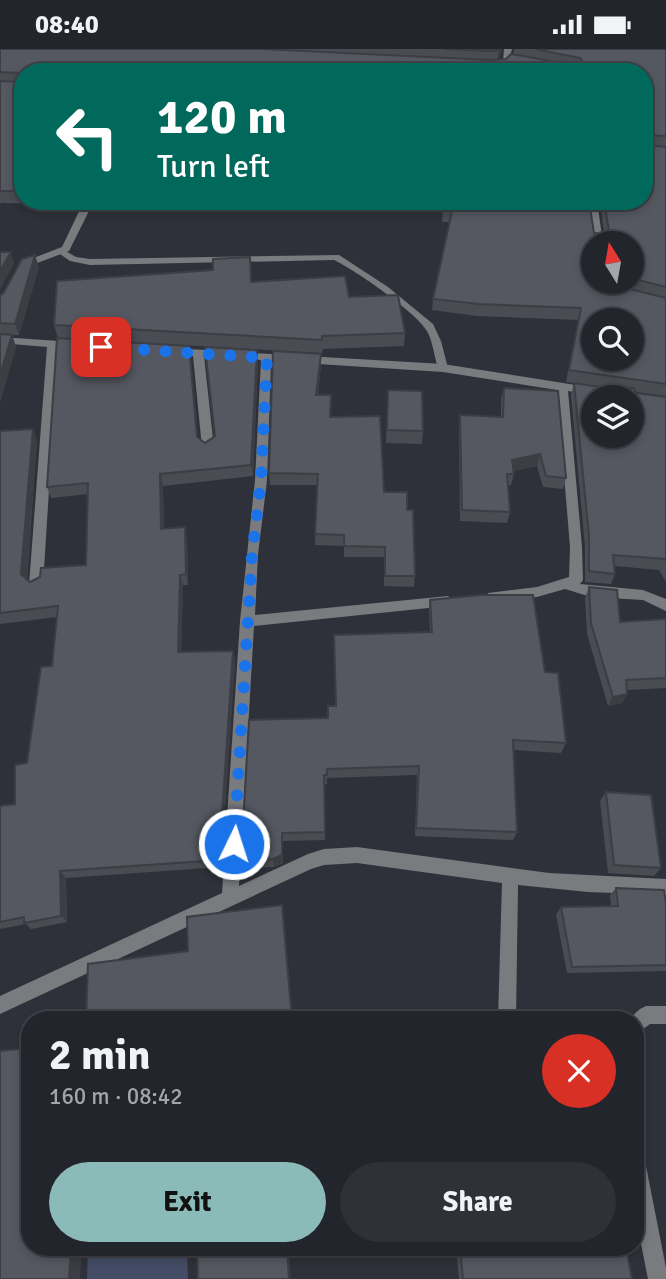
<!DOCTYPE html>
<html lang="en">
<head>
<meta charset="utf-8">
<style>
	body { margin:0; font-family:Signika,sans-serif; background:#2e3137; color:#f1f3f6; height:100vh; display:flex; flex-direction:column; font-size:26px; white-space:nowrap }
	* { box-sizing:border-box; margin:0 }
	p { font-size:23px; color:#a2a5a9 }
	.icon { flex:none; width:38px; height:38px; fill:none; stroke:currentColor; stroke-width:2; stroke-linecap:round; stroke-linejoin:round }
	.map { position:relative; flex:1; overflow:hidden }
	.panel { position:absolute; left:21px; top:962px; width:623px; height:245px; display:flex; flex-direction:column; background:#22252b; border-radius:28px; box-shadow:0 4px 10px #0003,0 0 0 2px #3f4247 }
	.panel>* { flex:none }
	.hud { position:absolute; left:14px; top:14px; width:639px; height:147px; border-radius:28px; box-shadow:0 4px 10px #0003,0 0 0 2px #3f4247; background:#00695c; color:#fff; overflow:hidden }
	.needle { width:46px; rotate:349deg }
	.fabs { position:absolute; left:581px; top:182px; display:grid; gap:14px }
	.fabs a { display:grid; place-items:center; width:63px; height:63px; border-radius:50%; background:#22252b; box-shadow:0 4px 10px #0003,0 0 0 2px #3f4247; font-size:35px }
	.pin { position:absolute; display:grid; place-items:center; width:60px; height:60px; color:#fff; margin:-30px; border-radius:14px; box-shadow:0 4px 10px #0006 }
	.me { position:absolute; width:77px; margin:-38px; rotate:4deg; stroke-linejoin:round; filter:drop-shadow(0 0 5px #0008) }
	.turn { display:flex; align-items:center; gap:24px; height:147px; padding:0 28px; font-size:32px }
	.turn .icon { width:91px; height:91px; stroke-width:2.5 }
	.turn b { display:block; font-size:49px; line-height:60px }
	.round { display:grid; place-items:center; flex:none; width:74px; height:74px; border-radius:37px; background:#2e3137 }
	.head { display:flex; align-items:center; justify-content:space-between; height:119px; padding:0 28px }
	h1 { font-size:42px; font-weight:800; line-height:52px }
	.button { display:flex; gap:14px; margin-top:auto; padding:14px 28px }
	.button a { flex:1; height:80px; border-radius:42px; background:#8bbbb9; color:#111; font-size:28px; font-weight:800; line-height:80px; text-align:center }
	.button a+a { background:#2e3137; color:#f1f3f6 }
	.status { display:flex; justify-content:space-between; align-items:center; height:49px; padding:0 35px; background:#22252b; direction:ltr }
	.status svg { height:19px; fill:currentColor }
	.map>svg:first-child { display:block }
</style>
</head>
<body>
<div class="status"><b>08:40</b><svg viewBox="0 0 49 12"><path d="M0 12V9h3v3zM5 12V6h3v6zM10 12V3h3v9zM15 12V0h3v12zM26 1h20v11H26zM47 4h2v5h-2z"/></svg></div>
<div class="map">
<svg width="666" height="1230" viewBox="0 0 666 1230">
	<rect width="100%" height="100%" fill="#2e3139"/>
	<polygon fill="#444d65" points="88,1199 187,1199 188,1230 87,1230"/>
	<g fill="none" stroke-linecap="round" stroke-linejoin="round">
		<g fill="#797b7f" fill-rule="evenodd">
			<path d="M 62,200 L 76,208 L 90,210 L 339,206 L 388,238 L 433,275 L 441,292 L 448,319 L 443,323 L 438,319 C 434,307 433,293 427,282 C 416,263 355,221 334,211 L 90,216 L 70,212 L 57,203 Z"/>
			<polygon points="646,957 666,957 666,975 650,975 635,986 635,971 628,971 640,960"/>
			<polygon points="635,1102 642,1105 645,1112 666,1219 666,1230 648,1230 635,1164"/>
		</g>
		<g fill="#797b7f" fill-rule="evenodd">
			<polygon points="504,0 512,0 510,8 527,13 523,15 503,12"/>
			<polygon points="84,152 172,152 168,155 91,158 69,202 24,219 18,219 18,215 62,198"/>
			<polygon points="587,152 597,152 603,194 593,194"/>
			<polygon points="0,288 74,293 79,296 74,299 58,298 43,536 36,541 29,536 47,298 0,294"/>
			<polygon points="171,299 443,315 626,344 632,348 604,348 568,342 582,498 583,531 580,535 643,541 666,550 666,562 643,551 591,548 565,540 537,548 493,553 488,552 486,548 488,544 537,538 569,528 570,498 557,341 443,323 271,312 267,431 258,506 255,566 448,547 455,552 448,557 254,577 239,837 308,805 324,800 357,798 549,824 666,830 666,846 588,843 518,836 516,971 498,971 502,834 357,814 324,816 311,820 0,965 0,947 222,844 240,572 255,431 261,311 204,307 214,399 208,403 202,399 193,307 167,304 167,300"/>
		</g>
	</g>
	<g fill="#494c53" fill-rule="evenodd">
		<path d="M 0,0 L 502,0 L 498,11 L 506,10 L 513,5 L 514,0 L 666,0 L 666,347 L 635,343 L 636,344 L 666,348 L 666,533 L 659,521 L 615,517 L 615,525 L 611,535 L 585,533 L 585,498 L 571,346 L 574,334 L 610,339 L 566,333 L 578,271 L 477,267 L 432,261 L 433,250 L 450,173 L 442,173 L 443,152 L 589,152 L 594,184 L 604,185 L 600,152 L 644,152 L 644,23 L 23,23 L 23,152 L 59,152 L 58,155 L 1,154 L 0,156 ZM 593,194 L 632,194 L 632,233 L 617,233 L 627,239 L 593,233 Z"/>
		<polygon points="39,218 19,286 12,286 16,298 0,353 0,246"/>
		<polygon points="251,233 349,248 405,284 404,297 323,300 322,304 58,289 54,276"/>
		<polygon points="189,297 198,389 205,394 215,387 258,312 253,427 163,437 164,480 187,489 188,536 183,536 181,603 233,602 235,612 221,818 66,829 67,873 31,880 26,875 0,880 0,757 15,755 27,714 52,617 57,568 0,575 0,382 37,391 27,530 30,533 86,516 88,445 51,449 47,438"/>
		<polygon points="321,317 318,346 331,368 384,443 407,461 415,527 414,538 384,537 384,508 344,508 344,497 315,496 317,436 270,436 269,424"/>
		<polygon points="504,339 566,429 563,440 543,438 537,417 513,422 514,425 511,436 508,436 510,463 507,474 460,472 459,377 460,366 501,368 501,350"/>
		<polygon points="388,341 423,382 422,395 386,394"/>
		<polygon points="589,538 620,573 666,570 666,639 627,641 627,645 622,654 608,657 587,585 585,549"/>
		<polygon points="430,551 545,623 566,694 561,704 513,701 517,783 513,791 415,787 417,726 327,729 327,735 324,735 325,791 283,792 283,814 274,818 243,819 241,811 336,657 430,583 429,562"/>
		<polygon points="606,743 661,819 654,827 608,824 600,752"/>
		<polygon points="616,839 666,855 666,922 567,924 556,866 561,858 611,857 610,846"/>
		<polygon points="456,1199 626,1199 632,1230 459,1230"/>
	</g>
	<g fill="#3c3e44">
		<polygon points="499,0 502,0 497,13 499,1"/>
		<polygon points="11,203 14,215 0,241 0,222"/>
		<polygon points="35,206 39,218 19,286 15,275"/>
		<polygon points="12,286 16,298 0,353 0,326"/>
		<polygon points="189,297 191,308 199,399 197,388"/>
		<polygon points="257,301 258,312 253,427 251,416"/>
		<polygon points="321,305 321,317 316,358 316,346"/>
		<polygon points="33,380 37,391 26,536 21,525"/>
		<polygon points="540,405 537,417 509,423 512,411"/>
		<polygon points="160,425 163,437 164,491 161,480"/>
		<polygon points="185,478 187,489 188,536 186,525"/>
		<polygon points="180,526 183,536 181,613 178,603"/>
		<polygon points="233,602 235,612 221,818 219,811"/>
		<polygon points="627,645 622,654 608,657 613,648"/>
		<polygon points="282,784 283,814 274,818 273,810"/>
		<polygon points="60,822 66,829 67,873 61,867"/>
		<polygon points="282,856 284,867 293,971 292,971"/>
		<polygon points="71,1199 82,1199 80,1230 69,1230"/>
		<polygon points="287,1199 289,1199 291,1230 289,1230"/>
	</g>
	<g fill="#555861" stroke="#3c3e44" stroke-width="2" fill-rule="evenodd">
		<path d="M 0,0 L 262,0 L 489,11 L 506,10 L 511,5 L 562,14 L 579,14 L 582,12 L 580,9 L 535,0 L 666,0 L 666,87 L 646,86 L 647,96 L 666,98 L 666,238 L 635,230 L 632,228 L 632,194 L 593,194 L 593,233 L 615,233 L 626,239 L 666,249 L 666,335 L 569,321 L 581,259 L 479,255 L 433,250 L 452,162 L 443,161 L 443,152 L 589,152 L 594,184 L 606,185 L 609,182 L 604,152 L 644,152 L 644,23 L 23,23 L 23,142 L 0,142 L 0,32 L 20,33 L 23,31 L 20,24 L 0,23 ZM 593,271 L 632,271 L 632,310 L 593,310 Z"/>
		<polygon points="445,0 499,0 499,1 489,2"/>
		<polygon points="0,203 11,203 0,222"/>
		<polygon points="35,206 15,275 0,274 0,246 3,245 22,210"/>
		<polygon points="250,208 251,233 345,227 349,248 398,246 405,284 322,287 322,291 54,276 57,232 213,221 213,210"/>
		<polygon points="0,285 12,286 0,326"/>
		<polygon points="57,289 189,297 197,388 205,394 215,387 205,298 257,301 251,416 160,425 161,480 185,478 186,525 180,526 178,603 233,602 219,811 60,822 61,867 24,874 24,868 0,873 0,757 15,755 15,716 27,714 41,618 52,617 58,557 0,564 0,382 33,380 21,525 30,533 40,528 41,519 86,516 88,434 47,438"/>
		<polygon points="273,302 321,305 316,346 331,346 330,368 380,367 384,443 407,443 407,461 413,461 415,527 385,527 385,498 344,497 344,486 315,485 318,425 269,424"/>
		<path d="M 574,334 L 606,339 L 634,339 L 636,344 L 666,348 L 666,512 L 665,510 L 613,506 L 615,525 L 589,522 L 589,487 ZM 593,348 L 632,348 L 632,387 L 593,387 Z"/>
		<polygon points="504,339 558,342 566,429 546,427 540,405 512,411 514,425 507,425 510,463 462,461 460,366 503,368"/>
		<polygon points="388,341 422,342 423,382 387,381"/>
		<polygon points="589,538 617,541 620,573 666,570 666,629 626,631 627,645 613,648 591,574"/>
		<polygon points="481,546 533,546 545,623 558,624 566,694 513,691 517,783 416,779 419,717 327,720 327,726 324,726 325,783 282,784 282,806 273,810 241,811 249,671 328,669 328,657 336,657 334,586 432,583 430,551"/>
		<polygon points="606,743 651,746 661,819 614,816"/>
		<polygon points="616,839 664,841 666,855 666,916 572,918 561,858 618,857"/>
		<polygon points="282,856 292,971 86,971 88,915 188,902 187,868"/>
		<polygon points="30,999 30,1199 71,1199 69,1230 0,1230 0,1002"/>
		<polygon points="197,1199 287,1199 289,1230 198,1230"/>
		<polygon points="460,1199 626,1199 632,1230 463,1230"/>
	</g>
	<g fill="none" stroke-linecap="round" stroke-linejoin="round">
		<polyline stroke="#1a73e8" stroke-width="12" stroke-dasharray="0 21.6" points="101,298 267,309 261,431 252,506 234,795"/>
	</g>
</svg>
<div class="fabs">
<a><svg class="needle" viewBox="-14 -14 28 28"><path d="M0-13l5 13h-10z" fill="#e53935"/><path d="M0 13l5-13h-10z" fill="#a2a5a9"/></svg></a>
<a><svg class="icon" aria-label="search" viewBox="0 0 24 24"><circle cx="10" cy="10" r="6"/><path d="M15 15l6 6"/></svg></a>
<a><svg class="icon" aria-label="layers" viewBox="0 0 24 24"><path d="M12 4l9 5-9 5-9-5zM3 14l9 5 9-5"/></svg></a>
</div>
<div class="pin" style="left:101px;top:298px;background:#d93025"><svg class="icon" aria-label="arrive" viewBox="0 0 24 24"><path d="M6 21V4h12l-3 4 3 4H6"/></svg></div>
<svg class="me" style="left:234px;top:795px" viewBox="-20 -20 40 40"><circle r="17" fill="#1a73e8" stroke="#fff" stroke-width="3"/><path d="M0-11L8 9 0 5-8 9z" fill="#fff"/></svg>
<div class="hud">
<div class="turn"><svg class="icon" aria-label="left" viewBox="0 0 24 24"><path d="M17 20v-9H6M10 6l-5 5 5 5"/></svg><div><b>120 m</b>Turn left</div></div>
</div>
<section class="panel">
<div class="head"><div><h1>2 min</h1><p>160 m · 08:42</p></div><a class="round" style="background:#d93025;color:#fff"><svg class="icon" aria-label="close" viewBox="0 0 24 24"><path d="M6 6l12 12M18 6L6 18"/></svg></a></div>
<div class="button"><a>Exit</a><a>Share</a></div>
</section>
</div>
</body>
</html>
